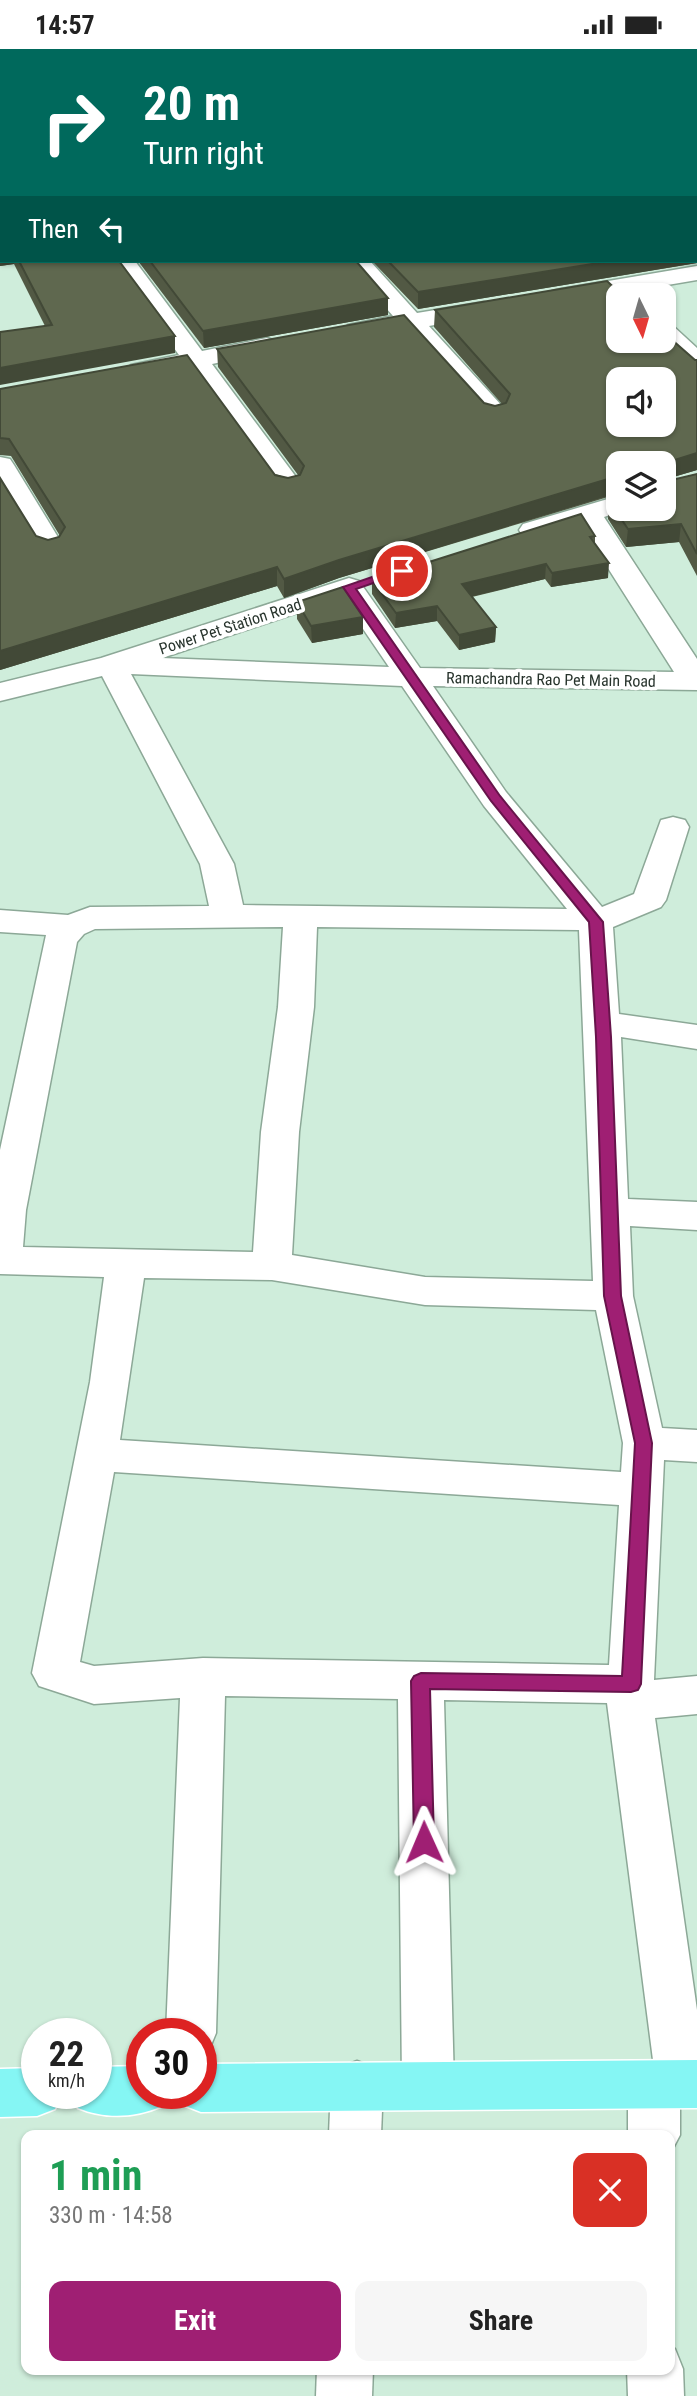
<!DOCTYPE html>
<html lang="en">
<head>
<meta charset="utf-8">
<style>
	body { margin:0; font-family:"Roboto Condensed",sans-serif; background:#f6f6f6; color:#222; height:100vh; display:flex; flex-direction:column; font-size:26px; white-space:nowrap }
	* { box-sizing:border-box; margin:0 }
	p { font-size:23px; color:#767676 }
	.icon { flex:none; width:38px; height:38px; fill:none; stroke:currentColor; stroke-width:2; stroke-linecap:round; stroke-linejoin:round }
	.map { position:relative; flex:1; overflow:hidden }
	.details { position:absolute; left:21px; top:2081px; width:654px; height:245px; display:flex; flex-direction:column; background:#fff; border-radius:14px; box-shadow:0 2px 5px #0004 }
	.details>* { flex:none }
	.banner { position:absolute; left:0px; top:0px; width:698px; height:214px; box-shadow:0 2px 5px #0004; background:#00695c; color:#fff; overflow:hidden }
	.needle { width:46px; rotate:175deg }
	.tools { position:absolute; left:606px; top:234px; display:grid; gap:14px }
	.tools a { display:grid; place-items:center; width:70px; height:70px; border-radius:14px; background:#fff; box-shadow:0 2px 5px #0004; font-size:35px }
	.speed { position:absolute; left:21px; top:1969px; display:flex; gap:14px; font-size:35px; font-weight:700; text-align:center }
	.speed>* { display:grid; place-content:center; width:91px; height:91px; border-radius:50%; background:#fff; box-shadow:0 2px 5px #0004; line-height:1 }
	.speed small { font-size:18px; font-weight:400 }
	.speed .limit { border:10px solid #d22; background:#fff; color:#111 }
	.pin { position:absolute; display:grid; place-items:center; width:60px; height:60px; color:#fff; margin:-30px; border:4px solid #fff; border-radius:50%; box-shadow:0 2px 7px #0007 }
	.me { position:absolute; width:77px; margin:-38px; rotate:359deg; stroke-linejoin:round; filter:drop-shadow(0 0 5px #0008) }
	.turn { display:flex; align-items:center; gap:24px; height:147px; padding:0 28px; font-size:32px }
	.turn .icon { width:91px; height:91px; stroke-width:2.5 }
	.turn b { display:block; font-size:49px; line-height:60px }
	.then { display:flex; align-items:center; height:66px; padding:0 28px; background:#0003; gap:14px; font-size:26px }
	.round { display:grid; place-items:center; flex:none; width:74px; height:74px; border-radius:14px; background:#f6f6f6 }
	.headline { display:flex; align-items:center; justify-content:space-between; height:119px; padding:0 28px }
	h1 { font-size:42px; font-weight:700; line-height:52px; color:#1e9e55 }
	.action { display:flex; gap:14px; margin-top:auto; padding:14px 28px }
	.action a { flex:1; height:80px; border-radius:14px; background:#9f1f73; color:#fff; font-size:28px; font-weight:700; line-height:80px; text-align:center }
	.action a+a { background:#f6f6f6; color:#222 }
	.status { display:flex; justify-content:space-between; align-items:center; height:49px; padding:0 35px; background:#fff; direction:ltr }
	.status svg { height:19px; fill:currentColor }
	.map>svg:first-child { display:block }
</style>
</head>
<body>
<div class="status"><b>14:57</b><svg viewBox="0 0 49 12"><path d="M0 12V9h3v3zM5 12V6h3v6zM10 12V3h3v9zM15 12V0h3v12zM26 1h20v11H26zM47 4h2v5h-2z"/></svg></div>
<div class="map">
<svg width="697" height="2347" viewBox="0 0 697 2347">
	<rect width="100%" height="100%" fill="#cfeddb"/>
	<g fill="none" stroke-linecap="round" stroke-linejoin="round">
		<defs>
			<g id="minor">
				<polygon points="111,212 135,212 202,302 267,289 276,292 280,297 276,302 212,315 302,436 298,442 288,444 278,442 189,319 140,329 131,326 127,321 131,316 179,306"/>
				<polygon points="345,212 370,212 417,264 484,253 493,255 496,260 493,265 429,277 503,358 507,364 503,370 494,372 485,370 405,281 357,289 348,286 344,281 348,276 393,267"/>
				<polygon points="697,217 697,231 561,254 552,252 549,247 552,242 561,240"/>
				<polygon points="663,274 672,276 697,299 697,321 688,318 660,292 663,292"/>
				<polygon points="0,408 10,410 14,416 64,498 60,504 50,507 40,504 36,498 0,439"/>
				<path d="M 618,447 L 618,460 L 628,460 L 604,468 L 697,610 L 697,641 L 433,637 L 506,743 L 602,858 L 634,845 L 661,771 L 673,768 L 685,771 L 689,778 L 666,851 L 661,858 L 613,878 L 619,965 L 697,976 L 697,1000 L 621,988 L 628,1150 L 697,1153 L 697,1181 L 630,1177 L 633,1247 L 662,1379 L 697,1381 L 697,1413 L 664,1411 L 654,1631 L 697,1627 L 697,1665 L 655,1669 L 697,1961 L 697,2054 L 680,2059 L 680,2086 L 670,2105 L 670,2086 L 628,2086 L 628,2035 L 636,2018 L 653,2011 L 607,1654 L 444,1651 L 454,2035 L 446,2052 L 428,2059 L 410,2052 L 402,2035 L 398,1650 L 225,1647 L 216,1984 L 209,2001 L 201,2004 L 201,1984 L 166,1984 L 180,1649 L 94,1655 L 39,1637 L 32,1624 L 90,1333 L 104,1228 L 0,1225 L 0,1101 L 46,886 L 0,883 L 0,861 L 68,866 L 90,858 L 209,857 L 200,815 L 102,627 L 0,652 L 0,634 L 101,609 L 349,529 L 359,532 L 420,619 L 674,623 L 580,475 L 533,489 L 523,487 L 519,481 L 523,475 ZM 342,549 L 389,618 L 162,609 ZM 131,625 L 402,637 L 484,757 L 567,860 L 243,856 L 234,815 ZM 283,878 L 278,958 L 261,1083 L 253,1203 L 23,1198 L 26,1161 L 77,893 L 84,885 L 95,880 ZM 317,878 L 579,881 L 593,1232 L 425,1228 L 292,1206 L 299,1083 L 314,958 ZM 144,1229 L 272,1231 L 425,1256 L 596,1261 L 623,1394 L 621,1423 L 120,1391 ZM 114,1423 L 619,1456 L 609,1616 L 203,1609 L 94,1617 L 80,1613 Z"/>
				<polygon points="357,2012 375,2019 383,2036 381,2086 329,2086 331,2036 339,2019"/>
				<polygon points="670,2298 675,2300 683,2320 684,2347 628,2347 627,2320 670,2320"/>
				<polygon points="317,2320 373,2320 372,2347 316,2347"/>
			</g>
			<g id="major">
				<polygon points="697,2011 697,2059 201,2063 183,2056 177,2044 201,2044 201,2015"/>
				<path d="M 142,2017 L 142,2044 L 166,2044 L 160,2058 C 134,2069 104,2070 78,2059 L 71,2044 L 96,2044 L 96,2018 Z"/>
				<polygon points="37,2019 37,2044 62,2044 55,2060 37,2067 0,2068 0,2020"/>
			</g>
		</defs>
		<use href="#minor" stroke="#8ca897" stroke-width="3"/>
		<use href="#major" stroke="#fff" stroke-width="3"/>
		<use href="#minor" fill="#fff" fill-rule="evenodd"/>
		<use href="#major" fill="#85f6f4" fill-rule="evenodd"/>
	</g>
	<g fill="#525944">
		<polygon points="697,109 697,216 697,214 418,260 372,212 696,212"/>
		<polygon points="0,114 2,212 119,212 175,287 175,304 45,277 14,215 0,217"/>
		<polygon points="138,212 356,212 388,266 204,299"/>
		<polygon points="435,261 695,311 697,311 697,421 663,431 618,415 618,445 339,529 284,549 277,537 0,621 0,429 36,487 48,491 59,488 60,487 11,407 0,406 0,340 288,429 298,426 218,318 217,300 495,357 502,355 434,278"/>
		<polygon points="697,425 697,527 679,493 626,498 608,470 609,452"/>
		<polygon points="595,487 595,494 608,529 551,538 545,530 472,548 496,578 495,593 459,601 437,572 395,579 372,545 372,531"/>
		<polygon points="297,553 363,585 312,594 297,570"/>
	</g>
	<g fill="#424937">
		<rect x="0" y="16" width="2" height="16"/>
		<polygon points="2,97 2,114 0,114 0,98"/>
		<polygon points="696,198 697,214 418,260 418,243 611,212 696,212"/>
		<polygon points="0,200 2,200 2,212 14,212 14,215 0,217"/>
		<polygon points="388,249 388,266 204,299 203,282"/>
		<polygon points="175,287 175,304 0,336 0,319"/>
		<polygon points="697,404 697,421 663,431 663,415 662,414"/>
		<polygon points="618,427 617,444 339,529 284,549 284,530 339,511"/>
		<polygon points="681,475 679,493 626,498 628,480"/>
		<polygon points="609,514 608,529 551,538 552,524"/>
		<polygon points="546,515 545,530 461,550 462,535"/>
		<polygon points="277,518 277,537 0,621 0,602"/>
		<polygon points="437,557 437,572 395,579 396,564"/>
		<polygon points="363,568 363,585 312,594 311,577"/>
		<polygon points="496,578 495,593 459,601 459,586"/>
	</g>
	<g fill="#5f684f" stroke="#424937" stroke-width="2" fill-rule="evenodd">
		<polygon points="0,0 695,0 695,2 2,2 2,16 0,16"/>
		<polygon points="696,8 697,9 696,92"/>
		<polygon points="2,32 2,97 0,98 0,33"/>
		<polygon points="696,108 697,109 696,198"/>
		<polygon points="2,113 2,200 0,200 0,114"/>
		<polygon points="19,212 119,212 175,287 0,319 0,283 52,276"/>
		<polygon points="150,212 356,212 388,249 203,282"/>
		<polygon points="388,212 611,212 418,243"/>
		<path d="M 607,232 L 623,247 L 618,247 L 618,292 L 663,292 L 663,283 L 695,311 L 697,311 L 697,404 L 662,415 L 618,415 L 618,427 L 339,511 L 284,530 L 277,518 L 0,602 L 0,429 L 36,487 L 48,491 L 59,488 L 65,478 L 9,390 L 0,389 L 0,340 L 187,306 L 275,426 L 288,429 L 300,426 L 304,417 L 217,300 L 404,266 L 484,354 L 495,357 L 506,354 L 510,345 L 435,261 ZM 618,331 L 663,331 L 663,376 L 618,376 Z"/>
		<polygon points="697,425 697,505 681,475 628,480 609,452 618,449 618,460 663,460 663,433"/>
		<polygon points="581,465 595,487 590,488 609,514 552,524 546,515 462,535 496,578 459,586 437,557 396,564 372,531"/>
		<polygon points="343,538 363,568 311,577 297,553"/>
	</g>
	<polygon fill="#9f1f73" stroke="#67144b" stroke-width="2" points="398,519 408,522 356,540 500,747 603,873 611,988 621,1247 652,1394 641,1635 638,1641 631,1643 430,1640 434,1793 431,1800 424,1802 417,1800 414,1793 411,1632 414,1627 421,1624 622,1627 635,1394 604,1247 596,988 589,873 491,752 343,538"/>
	<g text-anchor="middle" stroke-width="7" stroke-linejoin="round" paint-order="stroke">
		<g font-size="16" fill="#27332c" stroke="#fff">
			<text transform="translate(230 577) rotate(-18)" y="6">Power Pet Station Road</text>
			<text transform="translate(551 630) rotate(1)" y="6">Ramachandra Rao Pet Main Road</text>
		</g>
	</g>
</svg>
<div class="tools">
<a><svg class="needle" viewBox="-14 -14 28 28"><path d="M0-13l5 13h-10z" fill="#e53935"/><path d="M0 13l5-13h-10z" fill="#767676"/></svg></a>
<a><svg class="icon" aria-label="sound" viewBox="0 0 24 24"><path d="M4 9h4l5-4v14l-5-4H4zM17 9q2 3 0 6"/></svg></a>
<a><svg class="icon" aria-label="layers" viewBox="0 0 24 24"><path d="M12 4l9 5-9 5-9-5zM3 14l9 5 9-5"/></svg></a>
</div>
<div class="speed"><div>22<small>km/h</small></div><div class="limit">30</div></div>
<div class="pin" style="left:402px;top:522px;background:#d93025"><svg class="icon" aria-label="arrive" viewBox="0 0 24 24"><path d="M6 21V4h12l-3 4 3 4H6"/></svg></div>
<svg class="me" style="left:424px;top:1793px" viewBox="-20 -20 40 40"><path d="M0-17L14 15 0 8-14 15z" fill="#9f1f73" stroke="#fff" stroke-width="4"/></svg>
<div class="banner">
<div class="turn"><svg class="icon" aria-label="right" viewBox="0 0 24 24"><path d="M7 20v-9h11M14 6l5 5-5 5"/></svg><div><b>20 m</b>Turn right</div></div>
<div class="then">Then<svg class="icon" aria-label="left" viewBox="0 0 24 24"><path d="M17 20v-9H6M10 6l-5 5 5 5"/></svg></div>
</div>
<section class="details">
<div class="headline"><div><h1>1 min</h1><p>330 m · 14:58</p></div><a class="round" style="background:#d93025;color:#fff"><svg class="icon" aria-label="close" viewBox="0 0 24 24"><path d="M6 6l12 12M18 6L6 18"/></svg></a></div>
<div class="action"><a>Exit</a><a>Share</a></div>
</section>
</div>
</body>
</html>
